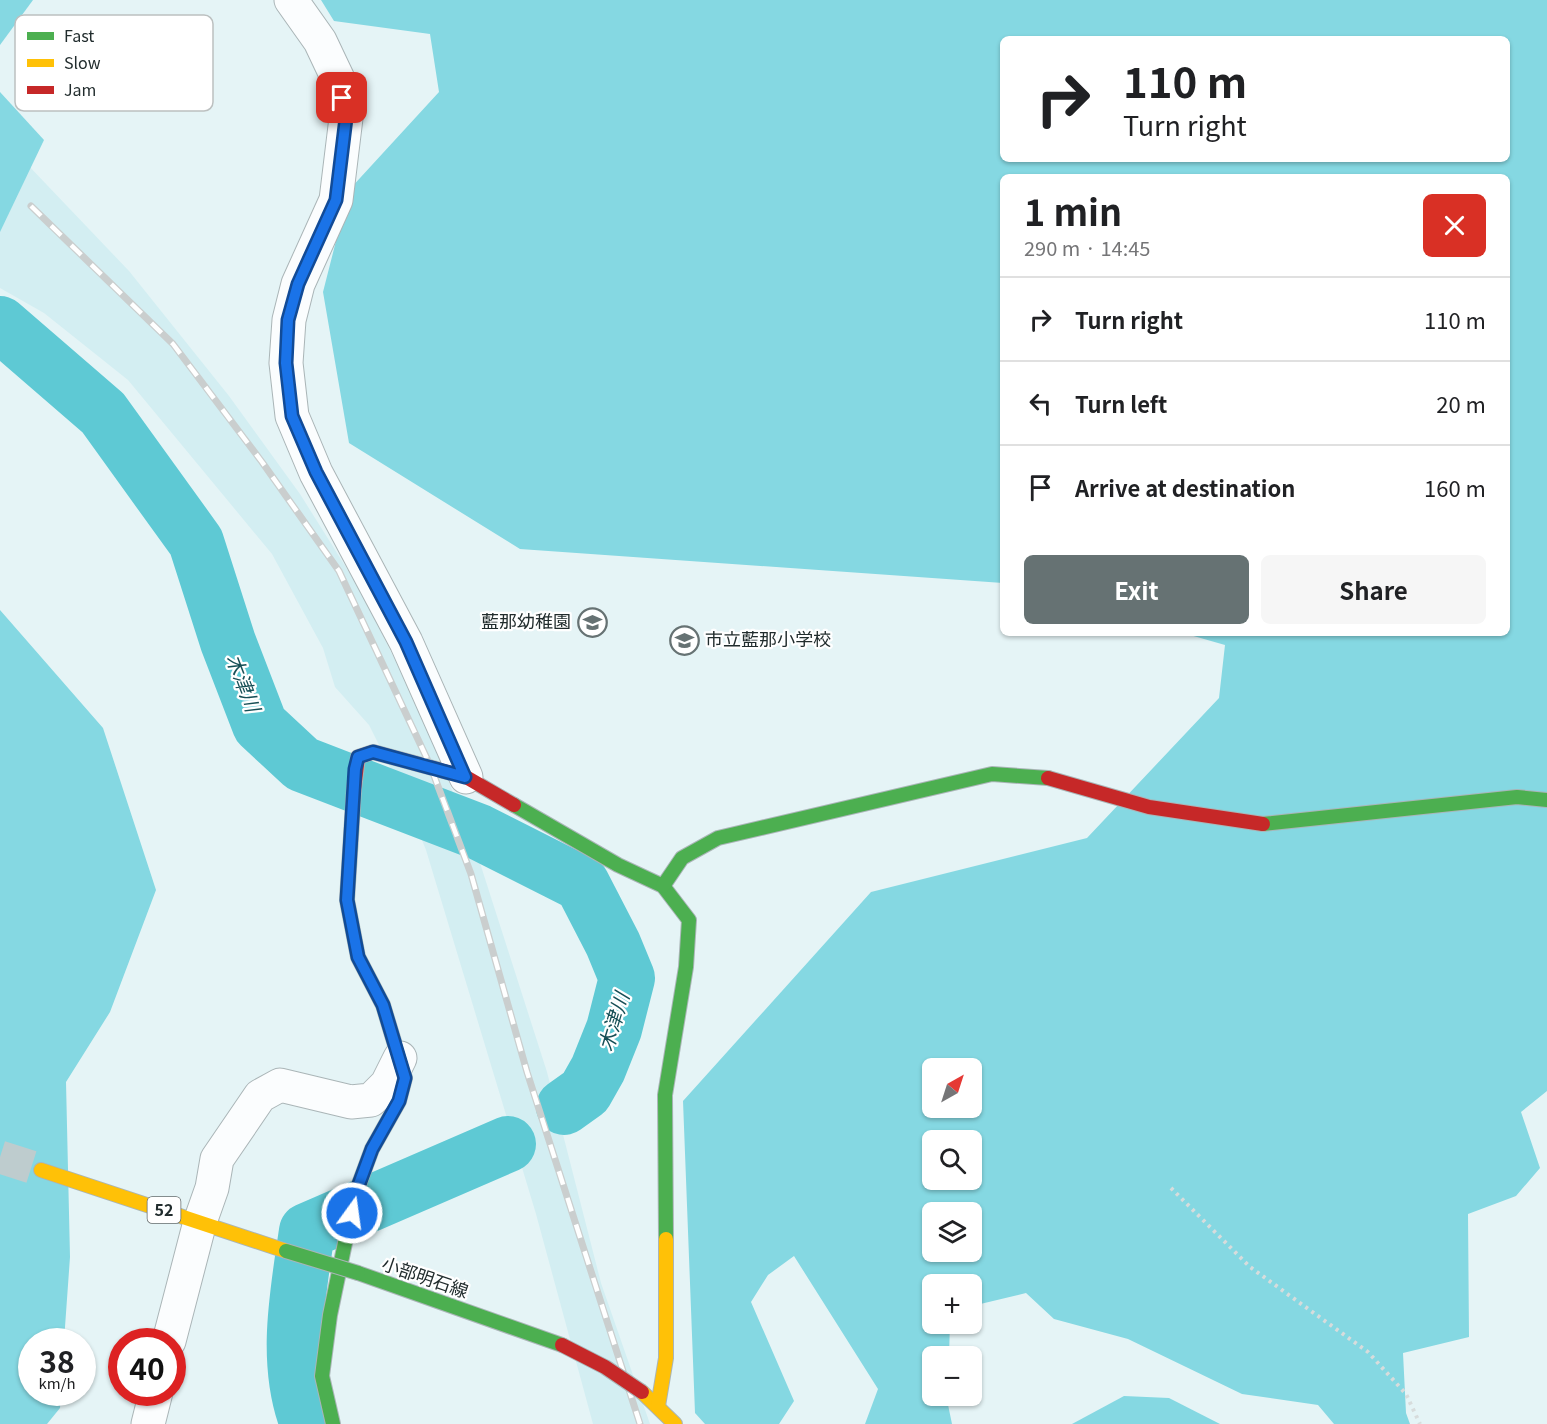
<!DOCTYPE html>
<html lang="en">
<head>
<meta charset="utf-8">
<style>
	body { margin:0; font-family:Georgia,"Noto Sans JP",serif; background:#f6f6f6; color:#202124; height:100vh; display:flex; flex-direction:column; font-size:22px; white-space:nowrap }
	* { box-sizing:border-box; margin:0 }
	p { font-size:20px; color:#757577 }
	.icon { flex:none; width:33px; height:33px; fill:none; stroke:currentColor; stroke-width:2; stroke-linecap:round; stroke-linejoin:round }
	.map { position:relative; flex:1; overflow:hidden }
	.drawer { position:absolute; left:1000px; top:174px; width:510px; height:462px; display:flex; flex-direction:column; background:#fff; border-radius:9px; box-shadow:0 2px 4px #0004 }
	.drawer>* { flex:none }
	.hud { position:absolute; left:1000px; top:36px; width:510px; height:126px; border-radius:9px; box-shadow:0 2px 4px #0004; background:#fff; color:#202124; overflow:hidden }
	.needle { width:39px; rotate:39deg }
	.tools { position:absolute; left:922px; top:1058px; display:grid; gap:12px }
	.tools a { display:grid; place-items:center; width:60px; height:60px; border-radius:9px; background:#fff; box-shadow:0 2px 4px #0004; font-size:30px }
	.speed { position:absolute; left:18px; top:1328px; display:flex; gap:12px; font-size:30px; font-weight:700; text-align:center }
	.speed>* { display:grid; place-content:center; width:78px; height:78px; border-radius:50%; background:#fff; box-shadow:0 2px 4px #0004; line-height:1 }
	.speed small { font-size:15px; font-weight:400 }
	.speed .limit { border:9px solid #d22; background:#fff; color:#111 }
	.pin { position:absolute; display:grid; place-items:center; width:51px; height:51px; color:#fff; margin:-26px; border-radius:12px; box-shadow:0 3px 9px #0006 }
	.me { position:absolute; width:66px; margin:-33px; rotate:14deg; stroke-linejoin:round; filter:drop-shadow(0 0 4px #0008) }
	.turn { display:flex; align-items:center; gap:21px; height:126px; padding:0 24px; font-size:27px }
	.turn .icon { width:78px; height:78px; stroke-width:2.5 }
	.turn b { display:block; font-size:42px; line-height:51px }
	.round { display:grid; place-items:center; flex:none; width:63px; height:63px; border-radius:9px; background:#f6f6f6 }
	.summary { display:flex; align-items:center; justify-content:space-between; height:102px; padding:0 24px }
	h1 { font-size:36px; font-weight:700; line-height:45px }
	.action { display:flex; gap:12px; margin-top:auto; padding:12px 24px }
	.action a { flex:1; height:69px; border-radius:9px; background:#667273; color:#fff; font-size:24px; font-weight:700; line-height:69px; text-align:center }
	.action a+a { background:#f6f6f6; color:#202124 }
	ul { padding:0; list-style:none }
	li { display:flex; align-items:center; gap:18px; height:84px; padding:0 24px; border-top:2px solid #e0e0e0 }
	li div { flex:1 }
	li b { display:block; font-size:22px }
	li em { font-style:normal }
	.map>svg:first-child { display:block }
</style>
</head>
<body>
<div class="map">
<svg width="1547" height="1424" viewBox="0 0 1547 1424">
	<rect width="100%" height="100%" fill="#e5f4f6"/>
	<polygon fill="#d3eef2" points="26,163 129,271 229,396 300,494 359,588 425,720 480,863 547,1072 601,1283 650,1424 593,1424 536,1214 426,850 403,793 369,725 335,687 323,648 272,554 128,380 44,313 0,288 0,216"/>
	<g fill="#85d8e2" fill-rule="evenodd">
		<polygon points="0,0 33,0 0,45"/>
		<path d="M 321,0 L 1547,0 L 1547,1091 L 1521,1112 L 1540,1168 L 1516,1196 L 1468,1214 L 1469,1337 L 1403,1353 L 1406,1413 L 1410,1424 L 1334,1424 L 1318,1405 L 1242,1394 L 1128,1339 L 1054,1319 L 1026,1293 L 972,1306 L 972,1284 L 933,1284 L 933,1323 L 950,1323 L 949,1356 L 933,1356 L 933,1395 L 946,1395 L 952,1424 L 865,1424 L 878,1389 L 794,1256 L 768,1275 L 751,1302 L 794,1401 L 779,1424 L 705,1424 L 695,1413 L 683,1101 L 871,892 L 1087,838 L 1219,698 L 1225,645 L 1183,633 L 1508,633 L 1508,177 L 1004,177 L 1003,583 L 520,549 L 349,443 L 323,292 L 349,190 L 439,92 L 430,34 L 334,21 ZM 1004,39 L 1508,39 L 1508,159 L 1004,159 ZM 933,1068 L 972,1068 L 972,1107 L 933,1107 ZM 933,1140 L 972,1140 L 972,1179 L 933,1179 ZM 933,1212 L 972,1212 L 972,1251 L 933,1251 Z"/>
		<polygon points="0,92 44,140 0,232"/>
		<polygon points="0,610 103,728 156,890 110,1012 66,1082 70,1257 64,1341 32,1341 32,1392 61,1392 60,1408 47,1424 0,1424"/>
		<polygon points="1124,1396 1169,1398 1220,1424 1072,1424"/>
	</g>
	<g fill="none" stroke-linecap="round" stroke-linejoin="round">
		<g stroke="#5ec9d4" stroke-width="56">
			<polyline points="0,324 103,413 196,542 228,642 260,725 302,764 479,832 582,884 613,944 627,978 614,1029 598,1069 585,1092 564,1107"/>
			<path d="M 308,1424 C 284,1363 298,1293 307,1231 L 508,1144"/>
		</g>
		<polyline stroke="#beccce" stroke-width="33" stroke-dasharray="33 16" stroke-linecap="butt" points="0,1157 41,1170"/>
		<defs>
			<g id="street">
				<polyline points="291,0 320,41 338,79 346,118 336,200 298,284 289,320 286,363 292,416 316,473 406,642 466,777"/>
				<polyline points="169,1341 200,1222 212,1188 217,1159 260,1096 280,1085 351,1102 371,1100 387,1084 400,1058"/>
				<polyline points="148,1424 156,1392"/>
			</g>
			<g id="fast">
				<polyline points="514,805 618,865 663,886 689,920 686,967 665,1095 666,1239"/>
				<polyline points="1263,824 1517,797 1547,800"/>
				<polyline points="663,886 682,858 718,838 992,774 1048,778"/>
				<polyline points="358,1273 562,1345"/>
				<polyline points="333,1424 322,1376 330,1315 355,1195 372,1149 399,1101 405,1078 383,1005 358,957 347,900 354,789"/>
			</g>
			<g id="slow">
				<polyline points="41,1170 286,1251"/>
				<polyline points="642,1392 675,1424"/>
				<polyline points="658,1406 666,1358 666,1239"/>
			</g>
			<g id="jam">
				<polyline points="1048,778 1149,807 1263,824"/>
				<polyline points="354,789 358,757 373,752 466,777 514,805"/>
			</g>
		</defs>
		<use href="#street" stroke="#aab5b7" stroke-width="35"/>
		<use href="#fast" stroke="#aab5b7" stroke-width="16"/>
		<use href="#slow" stroke="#aab5b7" stroke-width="16"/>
		<use href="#jam" stroke="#aab5b7" stroke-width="16"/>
		<polyline stroke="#d7dcdc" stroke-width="4" stroke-dasharray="3 4.5" stroke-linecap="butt" points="1171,1188 1250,1267 1368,1352 1406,1394 1420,1424"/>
		<use href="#street" stroke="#fbfdfe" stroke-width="33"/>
		<use href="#fast" stroke="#4caf50" stroke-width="14"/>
		<use href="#slow" stroke="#ffc107" stroke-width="14"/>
		<use href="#jam" stroke="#c62828" stroke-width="14"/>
		<defs>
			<polyline id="rail" points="31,206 173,344 262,462 339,571 430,765 471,874 527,1072 640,1424"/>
		</defs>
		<use href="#rail" stroke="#cacece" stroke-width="7"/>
		<use href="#rail" stroke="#fff" stroke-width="4.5" stroke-dasharray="14" stroke-linecap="butt"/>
		<defs>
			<polyline id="fast-bridge" points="286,1251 358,1273"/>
			<polyline id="jam-bridge" points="562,1345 605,1367 642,1392"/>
		</defs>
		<use href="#fast-bridge" stroke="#aab5b7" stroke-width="16" stroke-linecap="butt"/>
		<use href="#jam-bridge" stroke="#aab5b7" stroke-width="16" stroke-linecap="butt"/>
		<use href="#fast-bridge" stroke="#4caf50" stroke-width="14"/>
		<use href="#jam-bridge" stroke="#c62828" stroke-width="14"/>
	</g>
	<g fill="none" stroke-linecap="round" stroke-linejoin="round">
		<defs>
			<polyline id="route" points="342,98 346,118 336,200 298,284 288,320 286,363 292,416 316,472 406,642 465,777 373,752 358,757 355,769 347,900 358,957 383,1005 405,1078 399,1101 372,1149 355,1195 352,1213"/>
		</defs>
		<use href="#route" stroke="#114b97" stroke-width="15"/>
		<use href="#route" stroke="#1a73e8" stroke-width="10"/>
	</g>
	<defs>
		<symbol id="school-ring" viewBox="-11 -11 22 22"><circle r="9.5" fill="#fff" stroke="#667273" stroke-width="1.5"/><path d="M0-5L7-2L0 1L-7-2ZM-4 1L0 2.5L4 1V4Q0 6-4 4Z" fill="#667273"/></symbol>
	</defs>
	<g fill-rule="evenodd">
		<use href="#school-ring" x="576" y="606" width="33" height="33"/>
		<use href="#school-ring" x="668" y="624" width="33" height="33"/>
	</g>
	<g text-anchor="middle" stroke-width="4.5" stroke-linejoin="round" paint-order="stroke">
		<rect fill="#fff" stroke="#646b6c" stroke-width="1.5" x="147.5" y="1197" width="33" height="26" rx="4.5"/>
		<g font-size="16" font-weight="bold" fill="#212c2d">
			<text x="164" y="1216">52</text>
		</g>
		<g font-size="18" fill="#212c2d" stroke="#fff" text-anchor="end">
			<text x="571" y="628">藍那幼稚園</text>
			<text x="705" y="646" text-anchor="start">市立藍那小学校</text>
		</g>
		<g font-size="18" fill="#212c2d" stroke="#fff">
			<text transform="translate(425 1278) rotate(19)" y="6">小部明石線</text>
		</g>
		<g font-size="20" font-style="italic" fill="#164f56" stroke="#fff">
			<text transform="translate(243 683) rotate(69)" y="7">木津川</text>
			<text transform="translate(614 1022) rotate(-73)" y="7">木津川</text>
		</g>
	</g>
	<rect x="15" y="15" width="198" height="96" rx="9" fill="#fff" stroke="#bcc0c0" stroke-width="1.5"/>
	<rect x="27" y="32" width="27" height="8" fill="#4caf50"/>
	<rect x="27" y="59" width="27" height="8" fill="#ffc107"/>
	<rect x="27" y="86" width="27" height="8" fill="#c62828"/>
	<g font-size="16" fill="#212c2d">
		<text x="64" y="42">Fast</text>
		<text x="64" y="69">Slow</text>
		<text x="64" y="96">Jam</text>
	</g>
</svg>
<div class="tools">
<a><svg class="needle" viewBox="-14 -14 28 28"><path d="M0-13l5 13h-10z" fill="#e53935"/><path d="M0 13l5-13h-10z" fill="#757577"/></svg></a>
<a><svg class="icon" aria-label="search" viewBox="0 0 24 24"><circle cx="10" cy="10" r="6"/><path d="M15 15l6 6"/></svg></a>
<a><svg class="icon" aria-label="layers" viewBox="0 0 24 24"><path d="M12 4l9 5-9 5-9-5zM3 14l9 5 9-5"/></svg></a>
<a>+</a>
<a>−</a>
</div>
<div class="speed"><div>38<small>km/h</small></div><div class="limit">40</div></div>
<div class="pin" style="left:342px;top:98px;background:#d93025"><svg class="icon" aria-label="arrive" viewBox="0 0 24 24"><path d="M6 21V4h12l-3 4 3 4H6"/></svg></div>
<svg class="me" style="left:352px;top:1213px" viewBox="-20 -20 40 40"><circle r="17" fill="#1a73e8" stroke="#fff" stroke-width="3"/><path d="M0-11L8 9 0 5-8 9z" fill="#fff"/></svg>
<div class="hud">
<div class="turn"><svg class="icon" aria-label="right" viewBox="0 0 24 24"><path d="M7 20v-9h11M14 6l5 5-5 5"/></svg><div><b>110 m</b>Turn right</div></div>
</div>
<section class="drawer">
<div class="summary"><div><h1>1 min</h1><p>290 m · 14:45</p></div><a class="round" style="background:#d93025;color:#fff"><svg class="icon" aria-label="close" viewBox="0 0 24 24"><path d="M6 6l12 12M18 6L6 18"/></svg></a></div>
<ul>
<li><svg class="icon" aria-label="right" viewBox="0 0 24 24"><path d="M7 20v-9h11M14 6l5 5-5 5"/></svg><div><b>Turn right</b></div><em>110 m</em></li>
<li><svg class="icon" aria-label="left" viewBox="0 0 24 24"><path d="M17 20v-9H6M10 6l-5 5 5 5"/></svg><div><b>Turn left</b></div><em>20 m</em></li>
<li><svg class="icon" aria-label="arrive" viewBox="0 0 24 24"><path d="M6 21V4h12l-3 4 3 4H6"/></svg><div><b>Arrive at destination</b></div><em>160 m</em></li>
</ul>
<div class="action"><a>Exit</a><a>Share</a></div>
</section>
</div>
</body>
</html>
